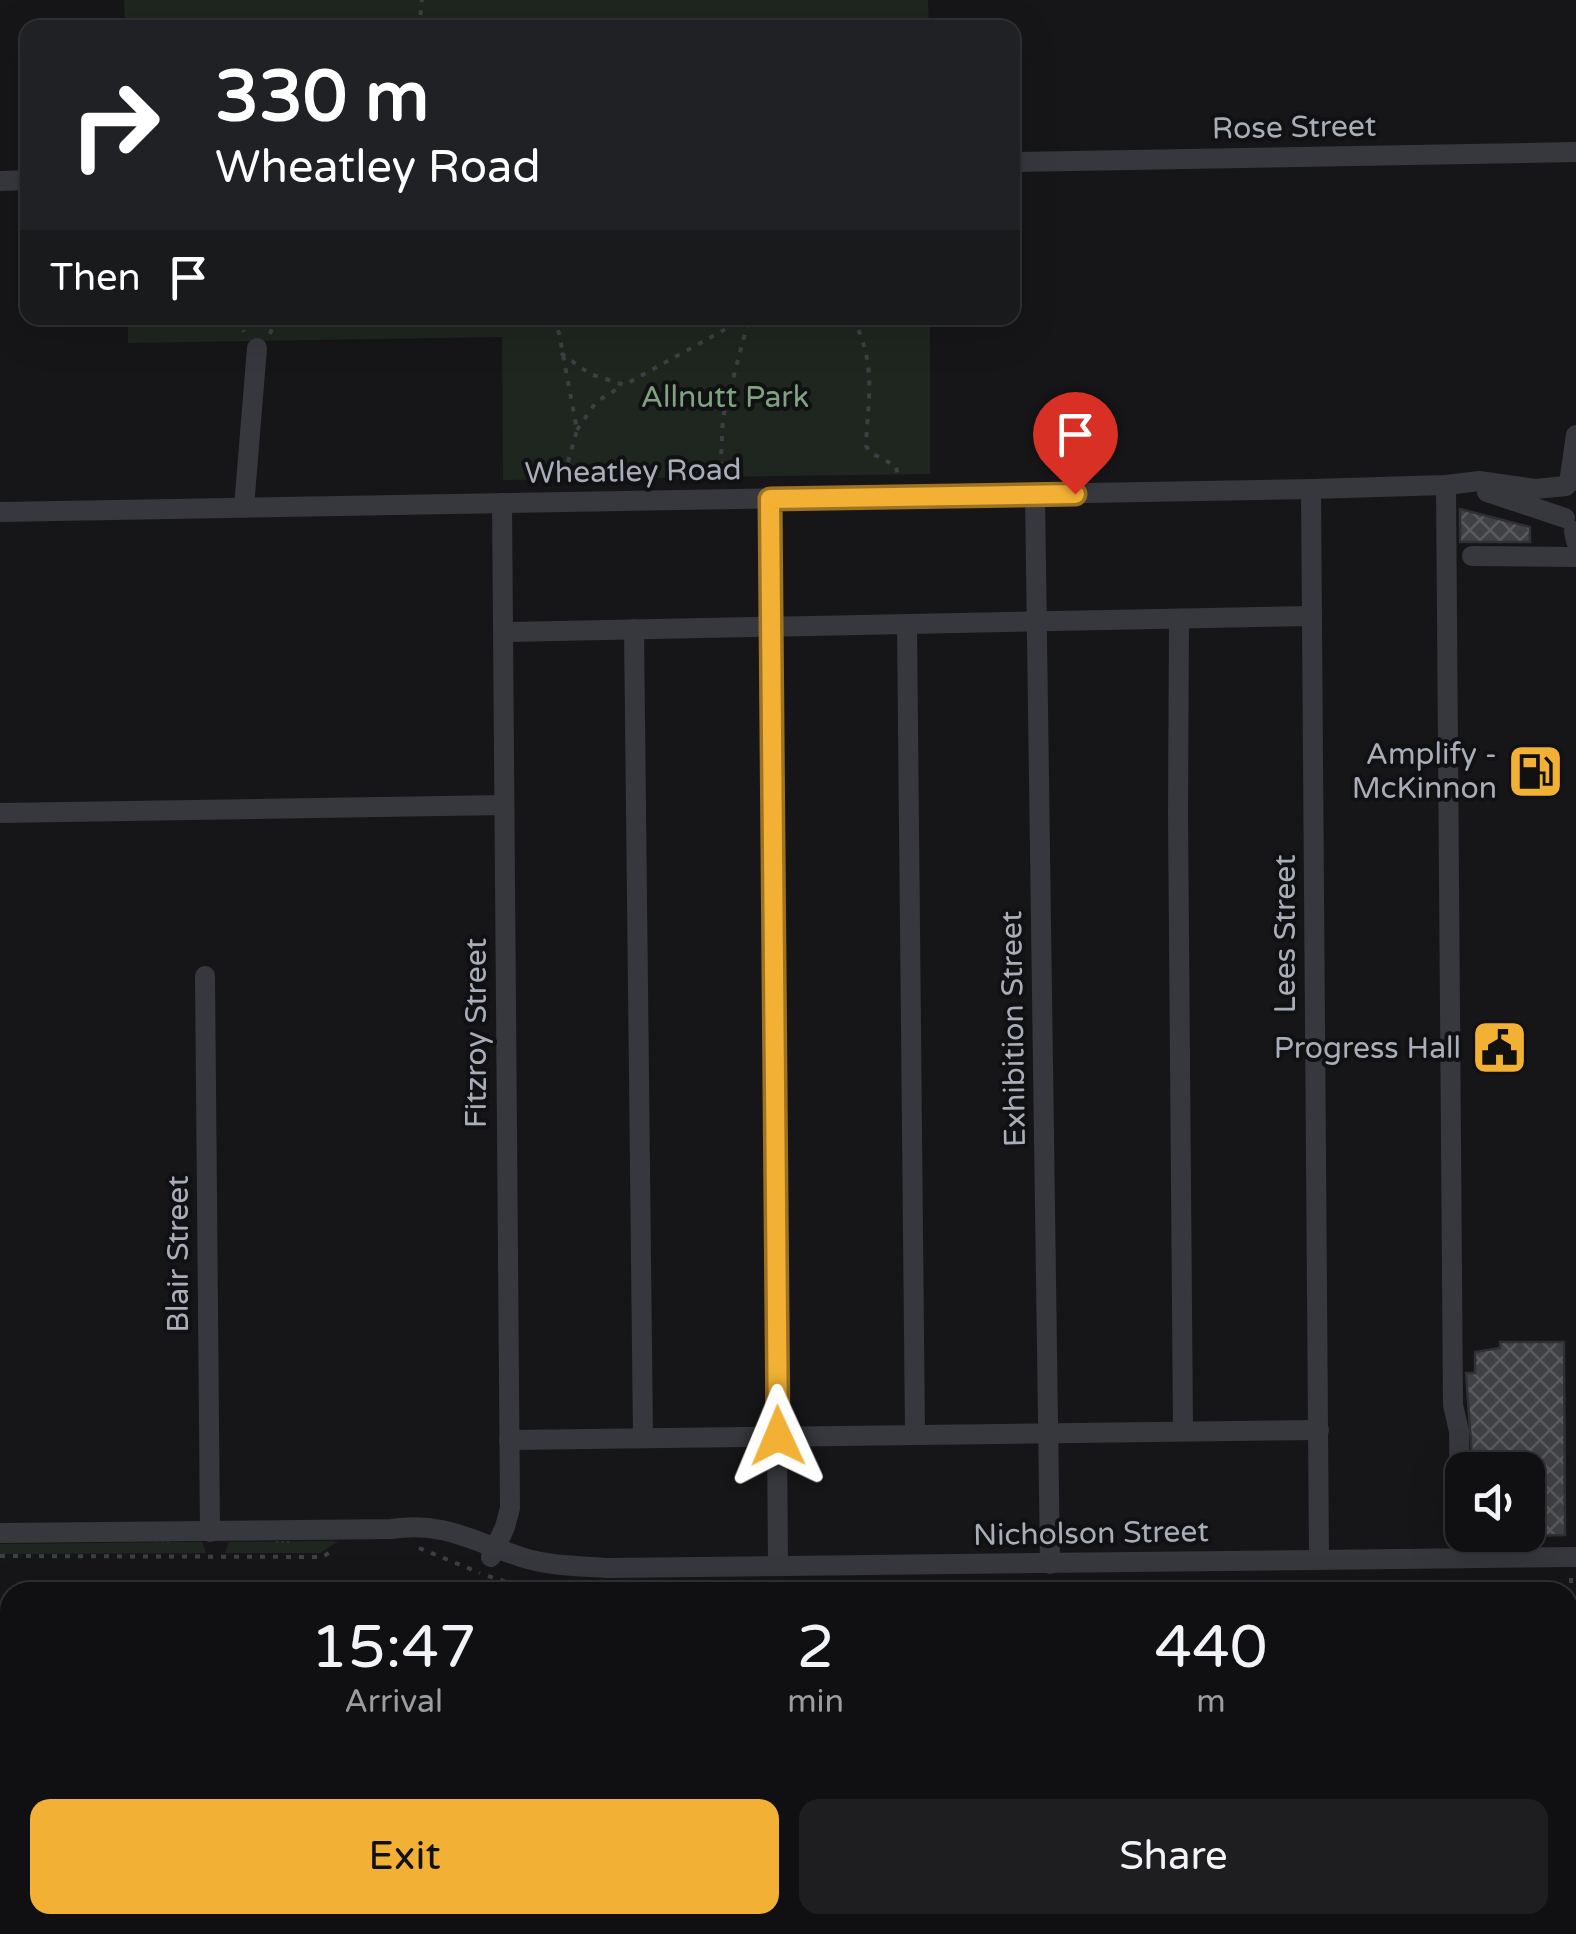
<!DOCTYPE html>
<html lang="en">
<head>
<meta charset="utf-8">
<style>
	body { margin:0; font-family:"Varela Round",sans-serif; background:#1e1e20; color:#f1f3f6; height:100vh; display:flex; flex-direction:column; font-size:38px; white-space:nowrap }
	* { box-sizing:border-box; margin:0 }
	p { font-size:32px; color:#9c9d9f }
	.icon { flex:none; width:55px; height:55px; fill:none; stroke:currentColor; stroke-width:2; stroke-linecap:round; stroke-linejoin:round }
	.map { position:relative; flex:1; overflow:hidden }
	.side { position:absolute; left:0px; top:1582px; width:1578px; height:352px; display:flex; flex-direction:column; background:#101012; border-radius:30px 30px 0 0; box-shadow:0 10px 40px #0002,0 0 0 2px #303032 }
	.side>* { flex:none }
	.banner { position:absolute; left:20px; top:20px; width:1000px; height:305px; border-radius:20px; box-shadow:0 10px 40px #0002,0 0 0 2px #303032; background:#202124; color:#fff; overflow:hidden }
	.controls { position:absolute; left:1445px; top:1452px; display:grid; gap:20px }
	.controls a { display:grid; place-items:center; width:100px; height:100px; border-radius:20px; background:#101012; box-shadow:0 10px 40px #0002,0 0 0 2px #303032; font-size:50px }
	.pin { position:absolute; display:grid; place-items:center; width:85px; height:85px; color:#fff; margin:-102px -42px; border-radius:50% 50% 50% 0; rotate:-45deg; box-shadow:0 0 10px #0007 }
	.pin .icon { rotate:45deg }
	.me { position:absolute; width:110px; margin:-55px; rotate:359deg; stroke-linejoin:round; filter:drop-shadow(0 0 8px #0008) }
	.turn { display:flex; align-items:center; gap:35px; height:210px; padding:0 30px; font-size:45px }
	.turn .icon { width:130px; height:130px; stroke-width:2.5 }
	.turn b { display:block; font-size:70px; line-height:85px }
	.then { display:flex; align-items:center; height:95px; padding:0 30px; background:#0003; gap:20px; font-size:38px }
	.eta { display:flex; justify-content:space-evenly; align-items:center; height:170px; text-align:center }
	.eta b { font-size:60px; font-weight:600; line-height:70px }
	.primary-button { display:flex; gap:20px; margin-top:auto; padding:20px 30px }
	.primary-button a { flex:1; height:115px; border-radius:20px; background:#f2b134; color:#111; font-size:40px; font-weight:600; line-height:115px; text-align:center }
	.primary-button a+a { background:#1e1e20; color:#f1f3f6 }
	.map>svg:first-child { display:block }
</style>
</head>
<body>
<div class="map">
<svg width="1576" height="1934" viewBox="0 0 1576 1934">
	<defs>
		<pattern id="grass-tufts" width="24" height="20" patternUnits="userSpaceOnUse" patternTransform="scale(2.5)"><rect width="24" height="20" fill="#1e261f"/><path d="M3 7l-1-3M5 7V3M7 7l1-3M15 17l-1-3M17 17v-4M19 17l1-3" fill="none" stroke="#3c433d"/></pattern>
		<pattern id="building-cross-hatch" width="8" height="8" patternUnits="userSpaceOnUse" patternTransform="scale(2.5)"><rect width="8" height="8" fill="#404145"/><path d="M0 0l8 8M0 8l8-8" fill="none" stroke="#595a5e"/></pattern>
	</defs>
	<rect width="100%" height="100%" fill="#161618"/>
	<polygon fill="#222225" points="1559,1586 1566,1592 1085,1592 1230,1590"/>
	<g fill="url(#grass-tufts)">
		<polygon points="333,1541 337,1542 320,1553 225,1553 229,1542"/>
		<polygon points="202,1542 206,1553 0,1554 0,1544"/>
	</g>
	<g fill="#1e261f">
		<polygon points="124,0 928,0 929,27 125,28"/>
		<polygon points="128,318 930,318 930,474 503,480 502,337 128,343"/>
	</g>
	<g fill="url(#building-cross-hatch)" stroke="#303034" stroke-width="2.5">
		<polygon points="1460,509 1530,527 1530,542 1460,542"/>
		<polygon points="1500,1342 1564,1342 1565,1535 1528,1536 1528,1470 1473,1470 1466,1373 1475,1373 1475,1352 1500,1348"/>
	</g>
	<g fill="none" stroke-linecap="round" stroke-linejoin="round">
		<g stroke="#3d3f44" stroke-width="4" stroke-dasharray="5 8" stroke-linecap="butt">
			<polyline points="419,28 422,0"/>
			<polyline points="239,318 244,332"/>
			<polyline points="553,318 559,333 577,430 562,483"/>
			<path d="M 853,318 C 877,367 868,395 866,446 L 871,453 L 896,466 L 898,477"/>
			<polyline points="270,334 276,318"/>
			<polyline points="561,353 590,374 624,385 746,318"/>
			<polyline points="577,430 596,402 622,386"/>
			<polyline points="720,480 723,417 749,318"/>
			<polyline points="419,1548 480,1573"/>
			<polyline points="0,1556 323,1557 331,1551"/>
			<polyline points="488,1576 525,1588 562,1586"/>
			<polyline points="1571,1578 1571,1587"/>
			<polyline points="1571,1613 1571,1629"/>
			<polyline points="1571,1655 1571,1660 1576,1660"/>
		</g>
		<g stroke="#37383d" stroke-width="20">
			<polyline points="1012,162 1576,152"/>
			<polyline points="0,181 28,180"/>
			<polyline points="1569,483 1576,435"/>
			<polyline points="1446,485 1453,1405 1459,1431 1461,1558"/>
			<polyline points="1311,489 1319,1559"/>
			<polyline points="1487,492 1565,518"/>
			<polyline points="1035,495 1050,1564"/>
			<polyline points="770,499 778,1566"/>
			<polyline points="244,507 257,348"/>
			<polyline points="0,512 1311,489 1446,485 1479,481 1535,489 1566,486"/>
			<polyline points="1574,531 1576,541"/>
			<polyline points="1472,556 1576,557"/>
			<polyline points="1179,619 1178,814 1183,1431"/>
			<polyline points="907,624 915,1434"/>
			<polyline points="634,629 643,1437"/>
			<polyline points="503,632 1312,616"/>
			<polyline points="0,813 504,805"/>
			<polyline points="205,976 210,1532"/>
			<polyline points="509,1440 1319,1430"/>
			<path d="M 0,1533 L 391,1529 C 444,1521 472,1541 521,1557 C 548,1566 579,1566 607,1568 L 1576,1557"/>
			<polyline points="491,1557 505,1527 510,1508 502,503"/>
			<polyline points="0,1689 10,1688"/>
			<polyline points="1568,1814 1576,1814"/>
			<polyline points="0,1839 10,1838"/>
			<polyline points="167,1925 167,1934"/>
			<polyline points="469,1934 469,1925"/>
			<polyline points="1073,1934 1073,1925"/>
		</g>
		<g stroke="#4a4c52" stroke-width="6" stroke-dasharray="12 10" stroke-linecap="butt">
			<polyline points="1568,1599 1576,1599"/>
			<polyline points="0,1620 10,1620"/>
			<polyline points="1568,1643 1576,1643"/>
			<polyline points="0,1665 10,1664"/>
		</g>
		<g stroke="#3d3f44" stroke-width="4" stroke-dasharray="5 8" stroke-linecap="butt">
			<polyline points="1571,1613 1571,1587"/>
			<polyline points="1571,1655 1571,1629"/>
		</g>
	</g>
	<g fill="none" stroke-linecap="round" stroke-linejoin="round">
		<defs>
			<polyline id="route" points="778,1436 770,499 1075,494"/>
		</defs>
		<use href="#route" stroke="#9d7322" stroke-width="25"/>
		<use href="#route" stroke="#f2b134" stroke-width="18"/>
	</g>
	<defs>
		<symbol id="fuel-square" viewBox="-11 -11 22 22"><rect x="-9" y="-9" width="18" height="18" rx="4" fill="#f2b134" stroke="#111113"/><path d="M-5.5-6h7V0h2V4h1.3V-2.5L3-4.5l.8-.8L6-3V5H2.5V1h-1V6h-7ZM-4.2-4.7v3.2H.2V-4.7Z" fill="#111"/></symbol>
		<symbol id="civic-square" viewBox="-11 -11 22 22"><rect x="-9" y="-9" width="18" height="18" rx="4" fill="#f2b134" stroke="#111113"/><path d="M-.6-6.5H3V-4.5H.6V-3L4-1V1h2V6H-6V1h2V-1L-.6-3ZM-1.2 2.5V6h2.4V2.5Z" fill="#111"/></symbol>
	</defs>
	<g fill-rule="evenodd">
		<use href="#fuel-square" x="1504" y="740" width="63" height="63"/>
		<use href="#civic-square" x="1468" y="1016" width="63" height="63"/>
	</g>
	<g text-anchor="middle" stroke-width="8" stroke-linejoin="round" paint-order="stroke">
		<g font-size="30" fill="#a8adb8" stroke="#111113">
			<text transform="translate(1294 127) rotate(-1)" y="10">Rose Street</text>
			<text transform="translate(633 471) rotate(-1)" y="10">Wheatley Road</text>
			<text transform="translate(1285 934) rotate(-90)" y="10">Lees Street</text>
			<text transform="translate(1013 1029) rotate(-91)" y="10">Exhibition Street</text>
			<text transform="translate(476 1033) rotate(-90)" y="10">Fitzroy Street</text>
			<text transform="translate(178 1254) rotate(-90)" y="10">Blair Street</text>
			<text transform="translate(1091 1533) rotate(-1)" y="10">Nicholson Street</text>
		</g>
		<g font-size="30" fill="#7fa381" stroke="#111113">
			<text x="725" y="407">Allnutt Park</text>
		</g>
		<g font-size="30" fill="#a8adb8" stroke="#111113" text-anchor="end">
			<text x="1497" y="764">Amplify -<tspan x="1497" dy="34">McKinnon</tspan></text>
			<text x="1461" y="1058">Progress Hall</text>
		</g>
	</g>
</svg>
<div class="controls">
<a><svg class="icon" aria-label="sound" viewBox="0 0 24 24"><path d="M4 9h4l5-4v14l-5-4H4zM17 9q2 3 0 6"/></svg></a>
</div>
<div class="pin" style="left:1075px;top:494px;background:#d93025"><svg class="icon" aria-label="arrive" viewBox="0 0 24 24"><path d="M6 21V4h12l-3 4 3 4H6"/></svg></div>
<svg class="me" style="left:778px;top:1436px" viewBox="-20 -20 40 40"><path d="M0-17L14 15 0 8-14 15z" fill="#f2b134" stroke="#fff" stroke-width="4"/></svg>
<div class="banner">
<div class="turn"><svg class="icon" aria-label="right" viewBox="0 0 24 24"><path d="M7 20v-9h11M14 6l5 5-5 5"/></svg><div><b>330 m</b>Wheatley Road</div></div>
<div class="then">Then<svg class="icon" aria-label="arrive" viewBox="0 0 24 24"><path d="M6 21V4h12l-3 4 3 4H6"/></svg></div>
</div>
<section class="side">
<div class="eta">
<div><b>15:47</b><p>Arrival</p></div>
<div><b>2</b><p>min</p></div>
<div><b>440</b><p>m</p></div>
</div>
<div class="primary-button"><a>Exit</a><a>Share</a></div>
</section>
</div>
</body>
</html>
